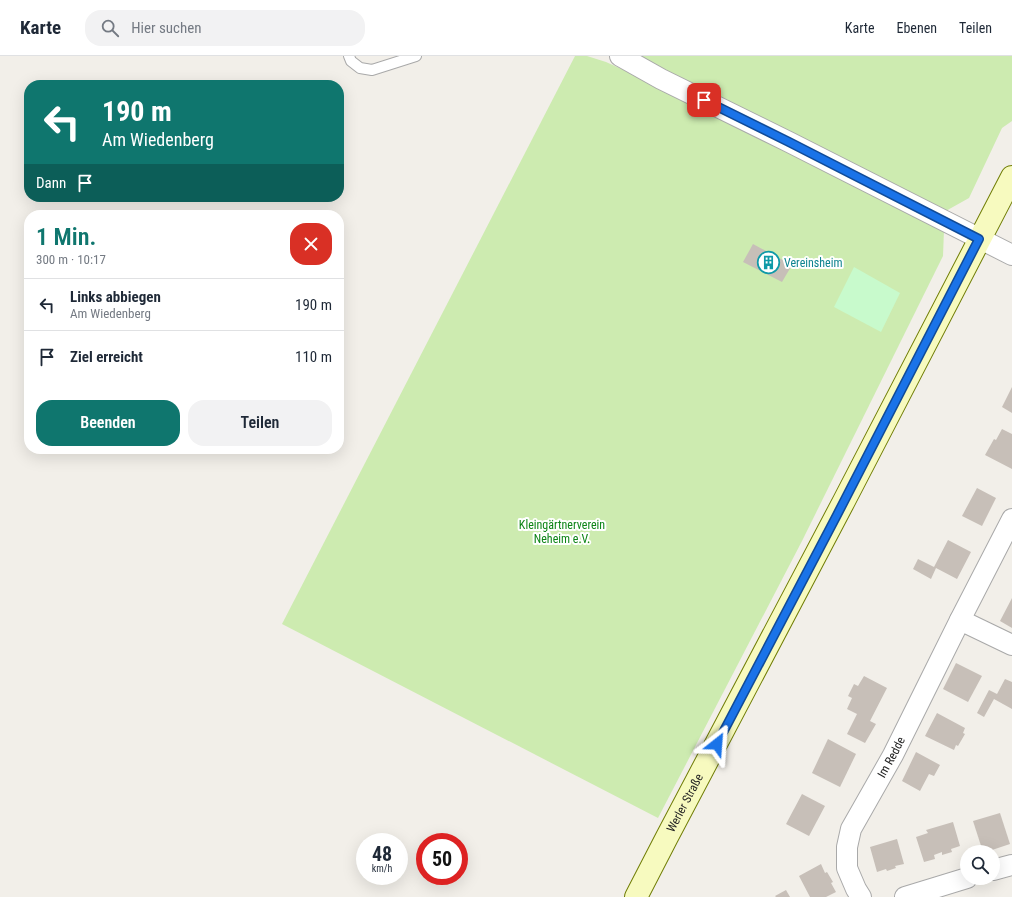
<!DOCTYPE html>
<html lang="de">
<head>
<meta charset="utf-8">
<style>
	body { margin:0; font-family:"Roboto Condensed",sans-serif; background:#f2f2f3; color:#1f2937; height:100vh; display:flex; flex-direction:column; font-size:15px; white-space:nowrap }
	* { box-sizing:border-box; margin:0 }
	p { font-size:13px; color:#747a83 }
	.icon { flex:none; width:22px; height:22px; fill:none; stroke:currentColor; stroke-width:2; stroke-linecap:round; stroke-linejoin:round }
	.map { position:relative; flex:1; overflow:hidden }
	.drawer { position:absolute; left:24px; top:154px; width:320px; height:244px; display:flex; flex-direction:column; background:#fff; border-radius:16px; box-shadow:0 4px 16px #0002 }
	.drawer>* { flex:none }
	.guide { position:absolute; left:24px; top:24px; width:320px; height:122px; border-radius:16px; box-shadow:0 4px 16px #0002; background:#0f766e; color:#fff; overflow:hidden }
	.tools { position:absolute; left:960px; top:789px; display:grid; gap:8px }
	.tools a { display:grid; place-items:center; width:40px; height:40px; border-radius:50%; background:#fff; box-shadow:0 4px 16px #0002; font-size:20px }
	.speed { position:absolute; left:356px; top:777px; display:flex; gap:8px; font-size:20px; font-weight:700; text-align:center }
	.speed>* { display:grid; place-content:center; width:52px; height:52px; border-radius:50%; background:#fff; box-shadow:0 4px 16px #0002; line-height:1 }
	.speed small { font-size:10px; font-weight:400 }
	.speed .limit { border:6px solid #d22; background:#fff; color:#111 }
	.pin { position:absolute; display:grid; place-items:center; width:34px; height:34px; color:#fff; margin:-17px; border-radius:8px; box-shadow:0 2px 6px #0006 }
	.me { position:absolute; width:44px; margin:-22px; rotate:28deg; stroke-linejoin:round; filter:drop-shadow(0 0 3px #0008) }
	.turn { display:flex; align-items:center; gap:14px; height:84px; padding:0 12px; font-size:18px }
	.turn .icon { width:52px; height:52px; stroke-width:2.5 }
	.turn b { display:block; font-size:28px; line-height:34px }
	.then { display:flex; align-items:center; height:38px; padding:0 12px; background:#0003; gap:8px; font-size:15px }
	.round { display:grid; place-items:center; flex:none; width:42px; height:42px; border-radius:16px; background:#f2f2f3 }
	.overview { display:flex; align-items:center; justify-content:space-between; height:68px; padding:0 12px }
	h1 { font-size:24px; font-weight:600; line-height:30px; color:#0f766e }
	.cta { display:flex; gap:8px; margin-top:auto; padding:8px 12px }
	.cta a { flex:1; height:46px; border-radius:16px; background:#0f766e; color:#fff; font-size:16px; font-weight:600; line-height:46px; text-align:center }
	.cta a+a { background:#f2f2f3; color:#1f2937 }
	ul { padding:0; list-style:none }
	li { display:flex; align-items:center; gap:12px; height:52px; padding:0 12px; border-top:1px solid #e0e1e3 }
	li div { flex:1 }
	li b { display:block; font-size:15px }
	li em { font-style:normal }
	header { display:flex; align-items:center; gap:24px; box-sizing:border-box; height:56px; padding:0 20px; background:#fff; border-bottom:1px solid #e0e1e3 }
	header strong { font-size:19px }
	nav { display:flex; gap:22px; margin-inline-start:auto; font-size:14px }
	.search { width:280px; height:36px; background:#f2f2f3; display:flex; align-items:center; gap:10px; box-sizing:border-box; padding:0 14px; border-radius:16px; color:#747a83; font-size:15px }
	.map>svg:first-child { display:block }
</style>
</head>
<body>
<header>
<strong>Karte</strong>
<div class="search"><svg class="icon" aria-label="search" viewBox="0 0 24 24"><circle cx="10" cy="10" r="6"/><path d="M15 15l6 6"/></svg>Hier suchen</div>
<nav><a>Karte</a><a>Ebenen</a><a>Teilen</a></nav>
</header>
<div class="map">
<svg width="1012" height="841" viewBox="0 0 1012 841">
	<rect width="100%" height="100%" fill="#f2efe9"/>
	<g fill="#cdebb0">
		<polygon points="575,0 587,0 606,6 706,51 944,174 943,200 802,485 658,762 282,568"/>
		<polygon points="642,0 1012,0 1012,65 1002,72 969,142 944,156 650,7"/>
	</g>
	<polygon fill="#c8facc" points="854,211 900,237 881,276 834,251"/>
	<g fill="#c7bfb8">
		<polygon points="753,188 792,209 782,226 743,206"/>
		<polygon points="1012,331 1012,357 1002,351"/>
		<polygon points="1002,373 1012,378 1012,413 985,399 994,383 996,384"/>
		<polygon points="977,432 996,442 982,470 962,460"/>
		<polygon points="948,484 971,496 957,523 936,512 931,523 913,513 918,503 934,511"/>
		<polygon points="1012,542 1012,572 1000,565"/>
		<polygon points="956,607 982,620 968,646 943,633"/>
		<polygon points="864,620 887,632 870,665 876,668 865,687 847,678 857,658 847,653 852,642 848,640 854,628 858,630"/>
		<polygon points="1005,623 1012,626 1012,653 994,643 984,661 977,657 989,634 997,638"/>
		<polygon points="937,657 965,672 963,677 965,678 958,690 956,689 954,694 925,680"/>
		<polygon points="828,683 856,698 840,731 812,717"/>
		<polygon points="916,696 940,709 934,720 929,718 920,735 902,725"/>
		<polygon points="802,738 825,750 809,780 786,768"/>
		<polygon points="1000,757 1010,788 986,796 983,796 973,765"/>
		<polygon points="953,766 960,790 951,793 952,796 942,799 942,796 934,799 935,803 924,806 916,781 928,777 926,774"/>
		<polygon points="897,783 904,808 895,810 896,812 887,815 886,813 877,816 870,791"/>
		<polygon points="821,808 825,817 827,816 833,826 831,827 836,836 826,841 810,841 799,820"/>
		<polygon points="786,834 790,841 776,841 775,840"/>
	</g>
	<g fill="none" stroke-linecap="round" stroke-linejoin="round">
		<defs>
			<polyline id="lane" points="349,0 351,5 360,12 372,14 416,0"/>
			<g id="street">
				<polyline points="620,0 661,23 789,86 1012,199"/>
				<polyline points="960,564 1012,589"/>
				<polyline points="993,814 1012,809"/>
				<path id="s1" d="M 861,841 L 856,833 L 847,812 L 847,791 L 851,773 L 893,699 L 960,564 L 1012,463"/>
				<polyline points="905,841 967,822"/>
			</g>
			<g id="secondary">
				<path id="s2" d="M 636,841 L 667,781 L 844,445 L 1012,121"/>
			</g>
		</defs>
		<use href="#lane" stroke="#a9a9a9" stroke-width="12"/>
		<use href="#street" stroke="#a9a9a9" stroke-width="22"/>
		<use href="#secondary" stroke="#707d05" stroke-width="24"/>
		<use href="#lane" stroke="#fff" stroke-width="10"/>
		<use href="#street" stroke="#fff" stroke-width="20"/>
		<use href="#secondary" stroke="#f7fabf" stroke-width="22"/>
	</g>
	<g fill="none" stroke-linecap="round" stroke-linejoin="round">
		<defs>
			<polyline id="route" points="704,44 789,86 979,183 837,459 717,688"/>
		</defs>
		<use href="#route" stroke="#114b97" stroke-width="10"/>
		<use href="#route" stroke="#1a73e8" stroke-width="7"/>
	</g>
	<defs>
		<symbol id="building-ring" viewBox="-11 -11 22 22"><circle r="9.5" fill="#fff" stroke="#0f9aa8" stroke-width="1.5"/><path d="M-4-6H4V6H1V3H-1V6H-4ZM-2.5-4.3h1.7v1.8h-1.7ZM.8-4.3h1.7v1.8H.8ZM-2.5-1h1.7V.8h-1.7ZM.8-1h1.7V.8H.8Z" fill="#0f9aa8"/></symbol>
	</defs>
	<g fill-rule="evenodd">
		<use href="#building-ring" x="756" y="194" width="25" height="25"/>
	</g>
	<g text-anchor="middle" stroke-width="4" stroke-linejoin="round" paint-order="stroke">
		<g font-size="12" fill="#0d838f" stroke="#fff" text-anchor="start">
			<text x="784" y="211">Vereinsheim</text>
		</g>
		<g font-size="12" fill="#0c8416" stroke="#fff">
			<text x="562" y="473">Kleingärtnerverein<tspan x="562" dy="14">Neheim e.V.</tspan></text>
		</g>
		<g font-size="12" fill="#222" stroke="#fff">
			<text dy="4" stroke="none"><textPath href="#s1" startOffset="154">Im Redde</textPath></text>
			<text dy="4" stroke="none"><textPath href="#s2" startOffset="106">Werler Straße</textPath></text>
		</g>
	</g>
</svg>
<div class="tools">
<a><svg class="icon" aria-label="search" viewBox="0 0 24 24"><circle cx="10" cy="10" r="6"/><path d="M15 15l6 6"/></svg></a>
</div>
<div class="speed"><div>48<small>km/h</small></div><div class="limit">50</div></div>
<div class="pin" style="left:704px;top:44px;background:#d93025"><svg class="icon" aria-label="arrive" viewBox="0 0 24 24"><path d="M6 21V4h12l-3 4 3 4H6"/></svg></div>
<svg class="me" style="left:717px;top:688px" viewBox="-20 -20 40 40"><path d="M0-17L14 15 0 8-14 15z" fill="#1a73e8" stroke="#fff" stroke-width="4"/></svg>
<div class="guide">
<div class="turn"><svg class="icon" aria-label="left" viewBox="0 0 24 24"><path d="M17 20v-9H6M10 6l-5 5 5 5"/></svg><div><b>190 m</b>Am Wiedenberg</div></div>
<div class="then">Dann<svg class="icon" aria-label="arrive" viewBox="0 0 24 24"><path d="M6 21V4h12l-3 4 3 4H6"/></svg></div>
</div>
<section class="drawer">
<div class="overview"><div><h1>1 Min.</h1><p>300 m · 10:17</p></div><a class="round" style="background:#d93025;color:#fff"><svg class="icon" aria-label="close" viewBox="0 0 24 24"><path d="M6 6l12 12M18 6L6 18"/></svg></a></div>
<ul>
<li><svg class="icon" aria-label="left" viewBox="0 0 24 24"><path d="M17 20v-9H6M10 6l-5 5 5 5"/></svg><div><b>Links abbiegen</b><p>Am Wiedenberg</p></div><em>190 m</em></li>
<li><svg class="icon" aria-label="arrive" viewBox="0 0 24 24"><path d="M6 21V4h12l-3 4 3 4H6"/></svg><div><b>Ziel erreicht</b></div><em>110 m</em></li>
</ul>
<div class="cta"><a>Beenden</a><a>Teilen</a></div>
</section>
</div>
</body>
</html>
